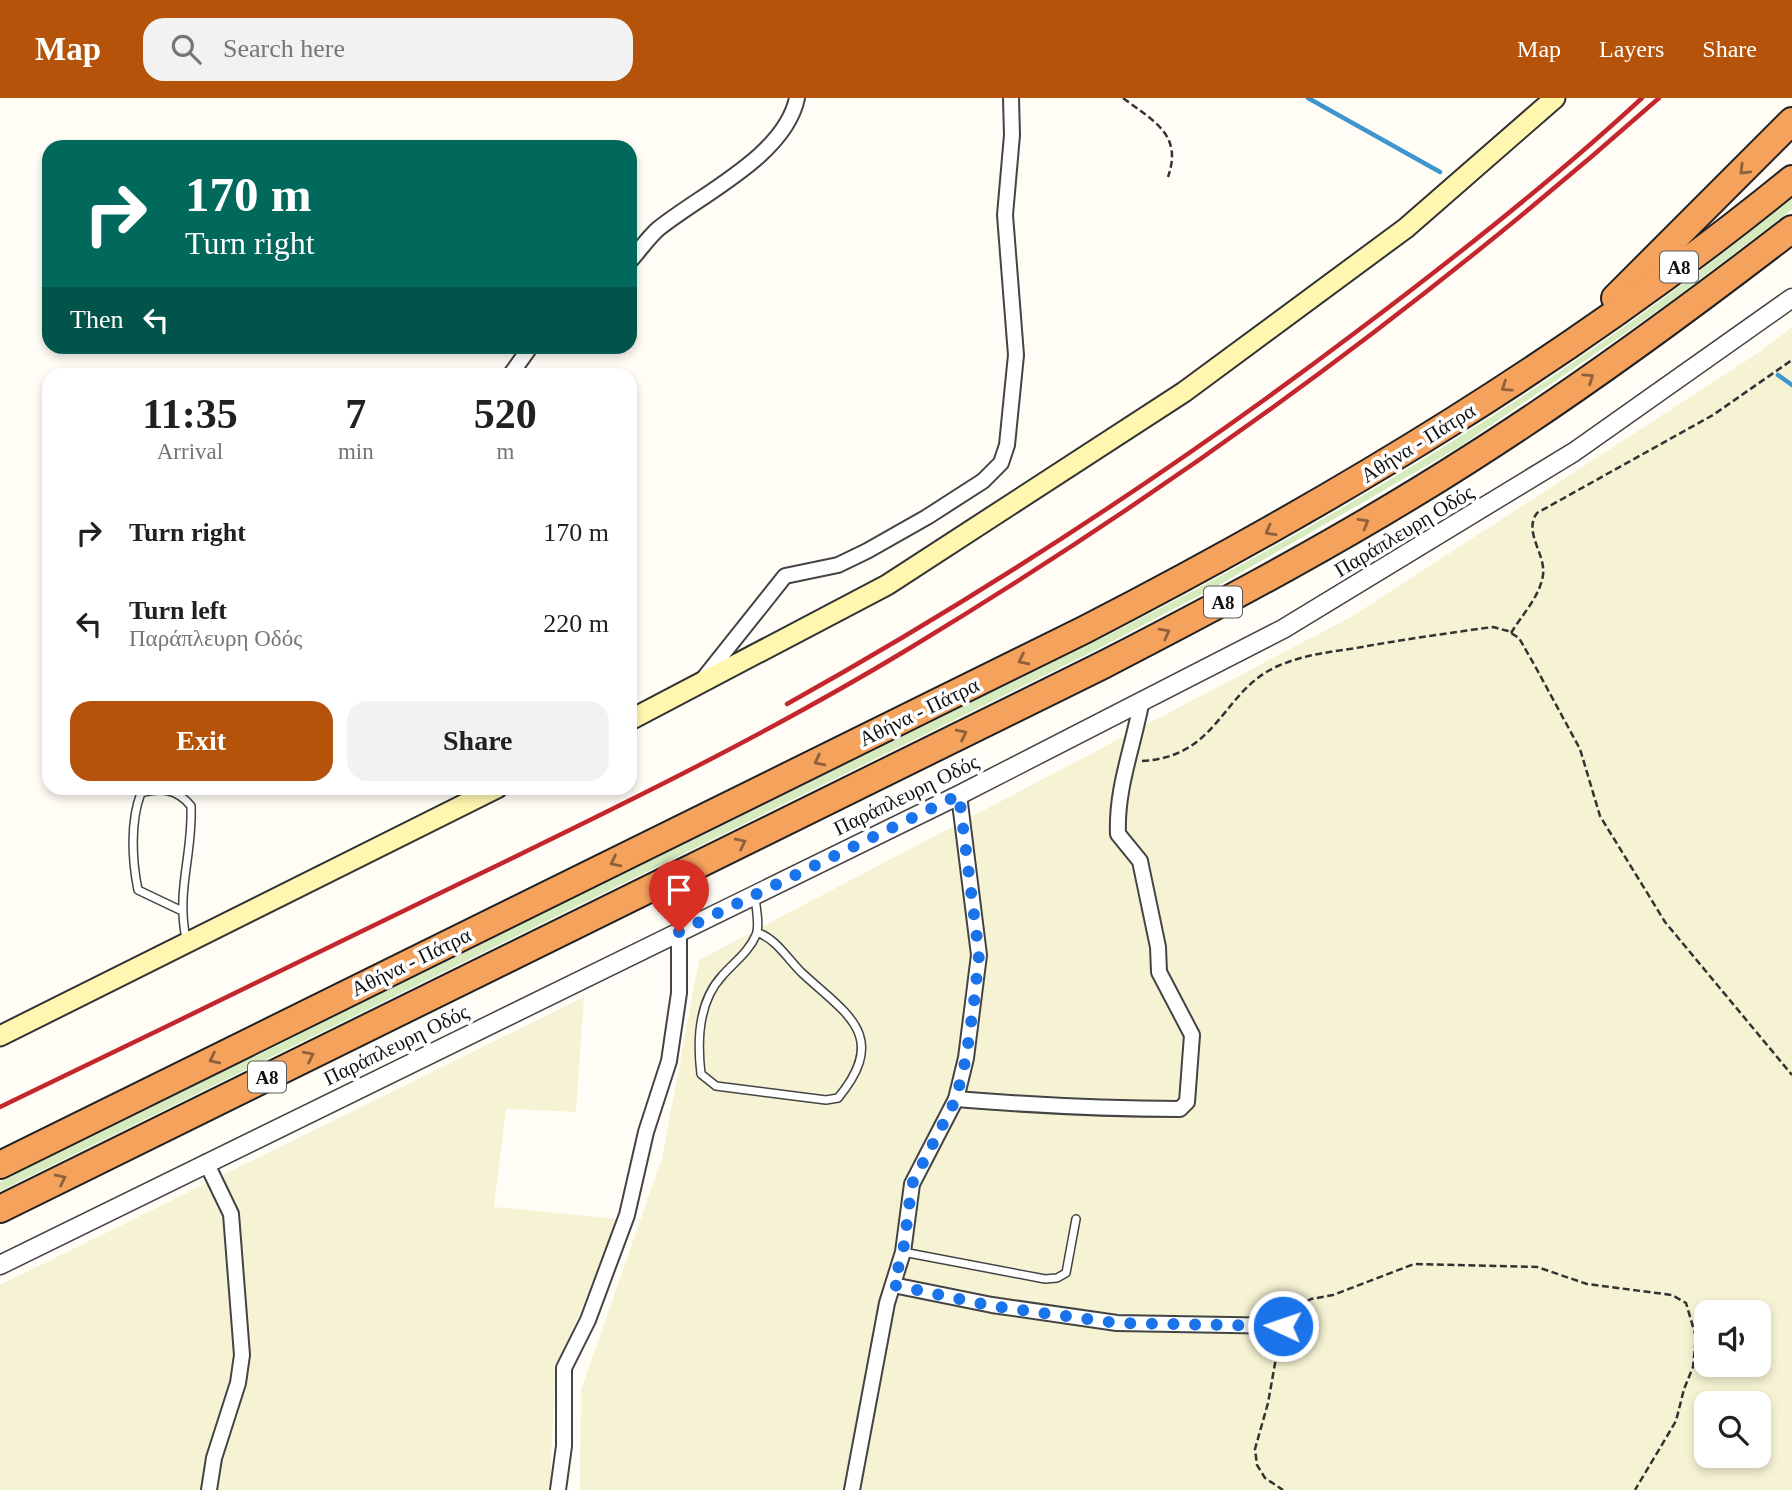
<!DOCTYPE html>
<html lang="en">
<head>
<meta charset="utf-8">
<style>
	body { margin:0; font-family:Georgia,serif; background:#f2f2f2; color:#202124; height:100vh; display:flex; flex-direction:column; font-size:26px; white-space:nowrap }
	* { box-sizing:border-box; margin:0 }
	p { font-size:23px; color:#757577 }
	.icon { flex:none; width:38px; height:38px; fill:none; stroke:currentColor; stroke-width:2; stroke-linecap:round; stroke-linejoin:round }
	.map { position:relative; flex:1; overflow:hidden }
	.drawer { position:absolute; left:42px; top:270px; width:595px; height:427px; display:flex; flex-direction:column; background:#fff; border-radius:21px; box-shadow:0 4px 10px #0003 }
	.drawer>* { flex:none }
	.guide { position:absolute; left:42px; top:42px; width:595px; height:214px; border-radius:21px; box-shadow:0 4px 10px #0003; background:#00695c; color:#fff; overflow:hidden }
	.tools { position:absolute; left:1694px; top:1202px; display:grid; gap:14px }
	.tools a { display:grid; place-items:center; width:77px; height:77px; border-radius:14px; background:#fff; box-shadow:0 4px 10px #0003; font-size:35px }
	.pin { position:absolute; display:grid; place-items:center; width:60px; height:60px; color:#fff; margin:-72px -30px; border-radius:50% 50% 50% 0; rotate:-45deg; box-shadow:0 0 7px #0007 }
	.pin .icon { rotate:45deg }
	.me { position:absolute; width:77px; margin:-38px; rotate:273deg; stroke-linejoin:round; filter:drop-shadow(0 0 5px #0008) }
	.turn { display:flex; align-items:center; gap:24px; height:147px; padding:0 28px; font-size:32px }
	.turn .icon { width:91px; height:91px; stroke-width:2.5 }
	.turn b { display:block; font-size:49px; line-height:60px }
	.then { display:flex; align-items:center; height:66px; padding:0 28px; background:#0003; gap:14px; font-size:26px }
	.eta { display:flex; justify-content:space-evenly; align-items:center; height:119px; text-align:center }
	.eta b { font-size:42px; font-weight:700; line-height:49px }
	.primary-button { display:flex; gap:14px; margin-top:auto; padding:14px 28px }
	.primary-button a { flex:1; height:80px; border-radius:21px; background:#b45309; color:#fff; font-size:28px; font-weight:700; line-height:80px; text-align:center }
	.primary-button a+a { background:#f2f2f2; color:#202124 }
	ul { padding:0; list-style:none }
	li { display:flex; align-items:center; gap:21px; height:91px; padding:0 28px }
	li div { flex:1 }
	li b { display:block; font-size:26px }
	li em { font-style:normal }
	header { display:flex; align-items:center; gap:42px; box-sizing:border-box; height:98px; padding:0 35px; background:#b45309; color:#fff }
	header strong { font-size:33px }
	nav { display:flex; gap:38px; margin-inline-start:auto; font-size:24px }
	.search { width:490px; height:63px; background:#f2f2f2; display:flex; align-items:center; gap:18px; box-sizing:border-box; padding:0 24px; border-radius:21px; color:#757577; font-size:26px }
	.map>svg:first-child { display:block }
</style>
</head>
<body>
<header>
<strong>Map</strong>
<div class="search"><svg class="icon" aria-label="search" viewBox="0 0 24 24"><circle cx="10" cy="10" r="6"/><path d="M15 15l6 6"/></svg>Search here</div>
<nav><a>Map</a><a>Layers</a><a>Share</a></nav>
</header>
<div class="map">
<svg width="1792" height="1392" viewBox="0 0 1792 1392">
	<rect width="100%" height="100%" fill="#fffdf5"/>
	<g fill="#f6f3d4" fill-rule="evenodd">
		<path d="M 1792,229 L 1792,1392 L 580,1392 L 581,1292 L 662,1060 L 699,862 L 1351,519 L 1761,253 ZM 1706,1214 L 1759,1214 L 1759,1267 L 1706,1267 ZM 1706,1306 L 1759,1306 L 1759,1358 L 1706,1358 Z"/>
		<polygon points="584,899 576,1014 506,1011 494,1109 619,1121 555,1273 550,1392 0,1392 0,1187"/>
	</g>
	<path fill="#d5ebbd" d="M 1792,100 L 1792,111 L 1784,118 L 1659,212 L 1459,349 L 1221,486 L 1096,552 L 0,1093 L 0,1084 L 1092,545 C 1338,421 1579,276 1792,100 Z"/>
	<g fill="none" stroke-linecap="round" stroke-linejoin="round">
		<g stroke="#3f96cf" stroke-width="4.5">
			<polyline points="1308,0 1440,74"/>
			<polyline points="1778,277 1792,287"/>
		</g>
		<defs>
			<g id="service">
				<path d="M 755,799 C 756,810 760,828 756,837 C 749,854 733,865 722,878 C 698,904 697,943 701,976 L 716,988 L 826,1002 L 838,1000 C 890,937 846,916 801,874 C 788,861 775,840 758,835"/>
				<path d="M 180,812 L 138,792 C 132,763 130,723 141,695 C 161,689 177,691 191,708 C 193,757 176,791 186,841"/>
				<polyline points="903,1154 1045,1181 1057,1180 1066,1175 1076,1121"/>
			</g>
			<g id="minor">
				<path d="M 630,163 C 639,153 648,140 658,131 C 701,96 785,58 797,0"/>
				<polyline points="511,276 531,248"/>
				<polyline points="703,581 785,478 838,467 867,453 927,419 983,383 1001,365 1007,347 1016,257 1005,117 1012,37 1011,0"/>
				<polyline points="464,690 477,700"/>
				<path d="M 956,1001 C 1030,1007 1105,1011 1180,1011 L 1187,1004 L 1192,937 L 1159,874 L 1158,849 L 1140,763 L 1118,736 C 1116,691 1133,649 1141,606"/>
				<polyline points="206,1064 231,1116 242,1257 238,1285 214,1360 209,1392"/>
				<polyline points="893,1187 992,1207 1117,1225 1283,1228"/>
				<polyline points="558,1392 564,1348 564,1270 588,1222 627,1117 646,1034 669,963 679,895 679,834"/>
				<polyline points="852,1392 887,1205 903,1154 912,1086 956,1001 966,960 979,857 959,697"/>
			</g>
			<polyline id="tertiary" points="0,1167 959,697 1283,531 1574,354 1792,200"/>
			<g id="secondary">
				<polyline points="630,622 887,487 1184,294 1406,130 1555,0"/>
				<polyline points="0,938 497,690"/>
			</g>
			<g id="motorway">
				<polyline points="1615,200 1792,23"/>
				<path d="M 0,1067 L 1084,532 C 1334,403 1574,259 1792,81"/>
				<path d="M 0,1111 L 1103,567 C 1227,503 1351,437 1468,362 C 1580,291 1687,212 1792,131"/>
			</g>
		</defs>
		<use href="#service" stroke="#444" stroke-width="10"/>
		<use href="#minor" stroke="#444" stroke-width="18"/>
		<use href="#tertiary" stroke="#444" stroke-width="21"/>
		<use href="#secondary" stroke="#333" stroke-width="23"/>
		<use href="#motorway" stroke="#222" stroke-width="30"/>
		<g stroke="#333" stroke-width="2.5" stroke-dasharray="7 3.5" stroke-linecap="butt">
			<path d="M 1123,0 C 1153,23 1183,36 1168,79"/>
			<path d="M 1511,535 C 1522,517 1540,498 1543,477 C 1546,456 1523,434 1537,415 L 1713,317 L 1792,262"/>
			<path d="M 1142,663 C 1219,659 1222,592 1278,568 C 1303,557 1329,554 1356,550 C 1401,542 1447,535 1493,529 L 1508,533 L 1519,540 L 1535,568 L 1580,651 L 1600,718 L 1665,824 L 1792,977"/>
			<polyline points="1289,1214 1311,1201 1333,1197 1414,1166 1537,1169 1587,1186 1672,1197 1686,1205 1696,1239 1693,1269 1684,1291 1676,1323 1635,1392"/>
			<polyline points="1279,1243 1268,1305 1255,1351 1257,1367 1265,1380 1283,1392"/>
		</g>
		<use href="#service" stroke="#fff" stroke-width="7"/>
		<use href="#minor" stroke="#fff" stroke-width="14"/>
		<use href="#tertiary" stroke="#fff" stroke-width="18"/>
		<use href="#secondary" stroke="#fff6b0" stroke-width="19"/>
		<use href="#motorway" stroke="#f5a25d" stroke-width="26"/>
		<g stroke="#c4262e" stroke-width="4.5">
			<path d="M 787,606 C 984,496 1172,373 1352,237 C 1452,162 1550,85 1642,0"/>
			<path d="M 0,1009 C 156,934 311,858 467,782 C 616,710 768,636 910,550 C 1176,389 1426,206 1659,0"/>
		</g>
	</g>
	<defs><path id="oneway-chevron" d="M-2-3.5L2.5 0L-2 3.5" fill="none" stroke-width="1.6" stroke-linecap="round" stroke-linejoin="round" transform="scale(1.75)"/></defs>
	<g stroke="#8e613b">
		<use href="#oneway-chevron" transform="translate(1744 72) rotate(135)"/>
		<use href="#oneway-chevron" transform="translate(1589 280) rotate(-34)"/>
		<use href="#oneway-chevron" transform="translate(1506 289) rotate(146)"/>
		<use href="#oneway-chevron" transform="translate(1364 425) rotate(-30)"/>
		<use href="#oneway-chevron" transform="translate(1270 433) rotate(151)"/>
		<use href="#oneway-chevron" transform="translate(1165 535) rotate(-28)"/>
		<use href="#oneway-chevron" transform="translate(1023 562) rotate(154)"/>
		<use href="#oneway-chevron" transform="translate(962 636) rotate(-26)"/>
		<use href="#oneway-chevron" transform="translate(819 663) rotate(154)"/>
		<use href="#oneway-chevron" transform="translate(741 745) rotate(-26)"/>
		<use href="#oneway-chevron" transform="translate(615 764) rotate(154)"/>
		<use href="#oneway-chevron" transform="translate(309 958) rotate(-26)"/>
		<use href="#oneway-chevron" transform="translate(214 961) rotate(154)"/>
		<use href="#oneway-chevron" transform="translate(61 1081) rotate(-26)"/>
	</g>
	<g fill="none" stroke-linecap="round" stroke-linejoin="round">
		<polyline stroke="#1a73e8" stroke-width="12" stroke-dasharray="0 21.6" points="679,834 959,697 979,857 974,904 966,960 956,1001 912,1086 903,1154 893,1187 992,1208 1117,1225 1283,1228"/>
	</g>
	<g text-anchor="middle" stroke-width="7" stroke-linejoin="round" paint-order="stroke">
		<g fill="#fff" stroke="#585858" stroke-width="2">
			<rect x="1660" y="153.5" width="38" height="31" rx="5"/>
			<rect x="1204" y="488.5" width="38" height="31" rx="5"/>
			<rect x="248" y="963.5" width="38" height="31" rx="5"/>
		</g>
		<g font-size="19" font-weight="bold" fill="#111">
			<text x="1679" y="176">Α8</text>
			<text x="1223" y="511">Α8</text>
			<text x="267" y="986">Α8</text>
		</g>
		<g font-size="21" fill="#111" stroke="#fff">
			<text transform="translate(1418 345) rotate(-32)" y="7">Αθήνα - Πάτρα</text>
			<text transform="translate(1404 433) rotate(-31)" y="7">Παράπλευρη Οδός</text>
			<text transform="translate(919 614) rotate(-26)" y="7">Αθήνα - Πάτρα</text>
			<text transform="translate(906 697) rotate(-26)" y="7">Παράπλευρη Οδός</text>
			<text transform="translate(411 864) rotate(-26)" y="7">Αθήνα - Πάτρα</text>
			<text transform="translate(396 947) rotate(-26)" y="7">Παράπλευρη Οδός</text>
		</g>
	</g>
</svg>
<div class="tools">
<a><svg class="icon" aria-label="sound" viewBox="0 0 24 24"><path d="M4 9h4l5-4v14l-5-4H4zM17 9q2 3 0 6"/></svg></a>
<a><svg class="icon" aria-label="search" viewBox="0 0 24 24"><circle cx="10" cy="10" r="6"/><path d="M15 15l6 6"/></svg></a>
</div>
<div class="pin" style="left:679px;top:834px;background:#d93025"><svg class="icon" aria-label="arrive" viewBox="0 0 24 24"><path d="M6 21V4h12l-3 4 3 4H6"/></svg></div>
<svg class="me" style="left:1283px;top:1228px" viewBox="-20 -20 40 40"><circle r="17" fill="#1a73e8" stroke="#fff" stroke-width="3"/><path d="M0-11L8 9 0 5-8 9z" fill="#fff"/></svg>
<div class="guide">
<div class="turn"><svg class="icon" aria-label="right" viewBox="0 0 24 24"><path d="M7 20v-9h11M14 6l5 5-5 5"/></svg><div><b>170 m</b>Turn right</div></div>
<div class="then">Then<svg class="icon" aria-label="left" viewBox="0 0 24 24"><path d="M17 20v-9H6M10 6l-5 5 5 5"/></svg></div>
</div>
<section class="drawer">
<div class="eta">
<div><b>11:35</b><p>Arrival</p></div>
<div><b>7</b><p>min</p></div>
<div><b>520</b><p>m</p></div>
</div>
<ul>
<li><svg class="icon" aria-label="right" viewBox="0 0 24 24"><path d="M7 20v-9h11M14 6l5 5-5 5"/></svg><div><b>Turn right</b></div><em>170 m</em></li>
<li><svg class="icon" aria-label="left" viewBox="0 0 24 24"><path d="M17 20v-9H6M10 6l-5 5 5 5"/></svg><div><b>Turn left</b><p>Παράπλευρη Οδός</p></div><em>220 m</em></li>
</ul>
<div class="primary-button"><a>Exit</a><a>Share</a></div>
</section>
</div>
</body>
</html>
